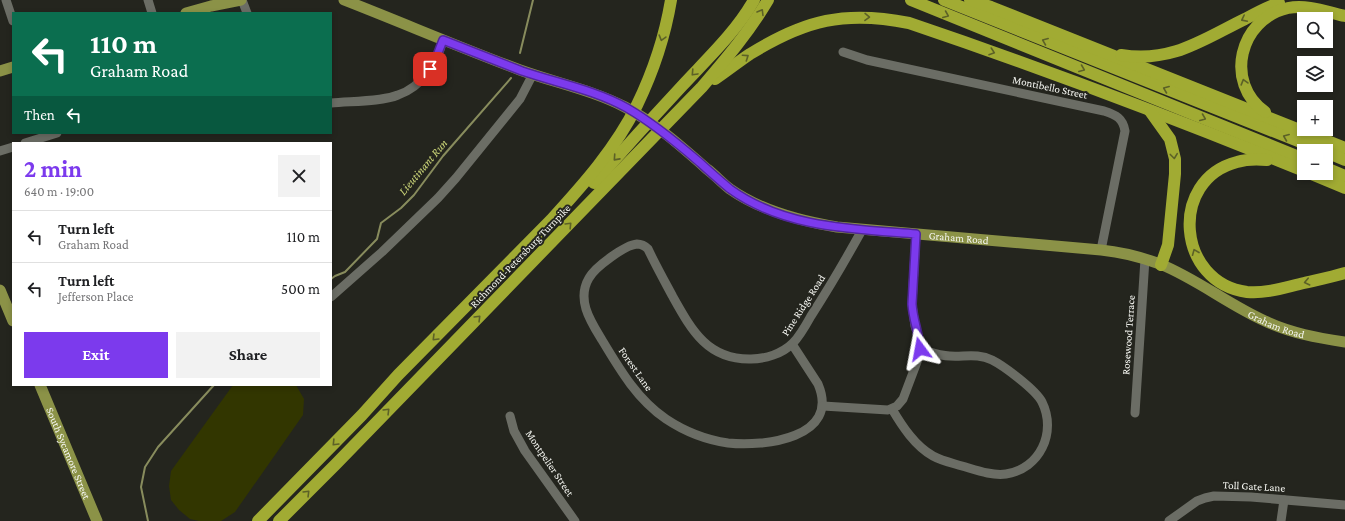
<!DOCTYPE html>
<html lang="en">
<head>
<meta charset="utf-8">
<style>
	body { margin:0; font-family:"Crimson Pro",serif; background:#f2f2f2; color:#202124; height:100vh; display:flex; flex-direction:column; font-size:15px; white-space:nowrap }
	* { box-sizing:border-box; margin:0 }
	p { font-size:13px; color:#757577 }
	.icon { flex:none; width:22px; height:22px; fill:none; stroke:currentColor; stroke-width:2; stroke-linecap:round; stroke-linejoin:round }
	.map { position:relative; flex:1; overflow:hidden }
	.panel { position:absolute; left:12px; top:142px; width:320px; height:244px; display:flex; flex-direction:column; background:#fff; border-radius:0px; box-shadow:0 2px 6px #0003 }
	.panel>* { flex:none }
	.hud { position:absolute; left:12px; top:12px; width:320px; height:122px; border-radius:0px; box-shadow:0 2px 6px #0003; background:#0b6e4f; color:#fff; overflow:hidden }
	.controls { position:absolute; left:1297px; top:12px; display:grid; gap:8px }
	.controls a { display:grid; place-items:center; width:36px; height:36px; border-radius:0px; background:#fff; box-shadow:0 2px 6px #0003; font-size:20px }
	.pin { position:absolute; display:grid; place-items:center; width:34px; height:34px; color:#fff; margin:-17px; border-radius:8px; box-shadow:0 2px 6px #0006 }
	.me { position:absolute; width:44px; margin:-22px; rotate:347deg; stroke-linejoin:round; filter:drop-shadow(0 0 3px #0008) }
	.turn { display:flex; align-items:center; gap:14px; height:84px; padding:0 12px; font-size:18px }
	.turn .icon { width:52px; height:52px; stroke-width:2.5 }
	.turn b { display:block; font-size:28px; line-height:34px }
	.then { display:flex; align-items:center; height:38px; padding:0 12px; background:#0003; gap:8px; font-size:15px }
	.round { display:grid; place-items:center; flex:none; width:42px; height:42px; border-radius:0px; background:#f2f2f2 }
	.headline { display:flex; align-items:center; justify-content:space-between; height:68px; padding:0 12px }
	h1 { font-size:24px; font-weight:700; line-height:30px; color:#7c3aed }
	.action { display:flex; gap:8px; margin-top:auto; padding:8px 12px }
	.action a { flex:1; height:46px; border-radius:0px; background:#7c3aed; color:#fff; font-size:16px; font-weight:700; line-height:46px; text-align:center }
	.action a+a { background:#f2f2f2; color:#202124 }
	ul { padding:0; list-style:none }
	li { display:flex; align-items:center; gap:12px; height:52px; padding:0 12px; border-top:1px solid #e0e0e0 }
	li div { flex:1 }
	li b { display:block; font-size:15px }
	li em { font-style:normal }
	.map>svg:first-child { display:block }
</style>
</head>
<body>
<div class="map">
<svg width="1345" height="521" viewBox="0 0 1345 521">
	<rect width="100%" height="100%" fill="#24251e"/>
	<polygon fill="#323600" points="233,385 296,385 304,399 303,415 235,512 221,521 199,521 190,519 179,510 171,500 169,486 171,471"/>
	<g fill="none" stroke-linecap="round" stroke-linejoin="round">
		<g stroke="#888c5d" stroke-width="2">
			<polyline points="520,53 533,0"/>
			<polyline points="331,279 335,276 345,272 377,239 381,223 401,208 414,195 443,156 511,78"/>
			<polyline points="148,521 141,487 145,467 158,447 214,385"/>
		</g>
		<g stroke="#6b6d65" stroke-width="9">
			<polyline points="6,0 13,21"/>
			<polyline points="148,0 152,13"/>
			<polyline points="242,0 247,13"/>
			<path d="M 843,52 L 867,60 L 1104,111 C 1116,115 1123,118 1125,131 L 1101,250"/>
			<path d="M 331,103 C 350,101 381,102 398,95 C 422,87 437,63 443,40"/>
			<polyline points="25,143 57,133"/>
			<polyline points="0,151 13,147"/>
			<polyline points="331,297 382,252 438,198 456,178 520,99 533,74"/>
			<path d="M 792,344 L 818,384 C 841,438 764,447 728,443 C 707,440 684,431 666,419 C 637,399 620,370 602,340 C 591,322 576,300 589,278 C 595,267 625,245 637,244 C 642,244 645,246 648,249 C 656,266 665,282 673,297 C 692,331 708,360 751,359 C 765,359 782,354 793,343 C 800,336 806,325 811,316 C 829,288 846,259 862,230"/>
			<polyline points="823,406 888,410 897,406 903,399 920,354 920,341 915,326 912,304 916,234"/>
			<path d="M 892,409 C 902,426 915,446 933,456 C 942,461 952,463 962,466 C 976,470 992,476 1006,474 C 1040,469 1057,432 1042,402 C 1036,390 1004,366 992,360 C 978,353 964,357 950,356 C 940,356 930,352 920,349"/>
			<polyline points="1135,413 1145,259"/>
			<polyline points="510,416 514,431 525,451 575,521"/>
			<polyline points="1169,521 1197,501 1205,498 1214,496 1251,497 1345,505"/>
			<polyline points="1281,521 1284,500"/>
		</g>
		<g stroke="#8b9247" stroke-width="11">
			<path id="s1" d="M 344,0 C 403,23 461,48 520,70 C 556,83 592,90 625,107 C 655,123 682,147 707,169 C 715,175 722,183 730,189 C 761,211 800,221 837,227 L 1101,250 C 1121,252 1141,257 1160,264 C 1197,279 1229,305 1265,321 C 1290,333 1318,338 1345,342"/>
			<polyline points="186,13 211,6 241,0"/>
			<polyline points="0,71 13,67"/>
			<polyline points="0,290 13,321"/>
			<path id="s2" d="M 40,385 L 97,521"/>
		</g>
		<g stroke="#a1ab33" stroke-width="12">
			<polyline points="911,0 1304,159"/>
			<polyline points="944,0 1323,151"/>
			<polyline points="970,0 991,7 1345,148"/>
			<path d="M 1121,55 C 1172,63 1202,40 1245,19 C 1256,13 1267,7 1279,3"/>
			<path d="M 715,79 C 727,71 738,62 750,54 C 805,20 845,10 909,23 C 1042,68 1174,118 1304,171"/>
			<polyline points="1150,111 1170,139 1175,159 1175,174 1168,245 1161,265"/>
			<path d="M 1265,112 C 1224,83 1239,19 1288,8 C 1307,4 1327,12 1345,16"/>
			<polyline points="1326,152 1345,160"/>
			<path d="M 1267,160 C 1257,159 1247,159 1237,162 C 1168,180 1177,283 1247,292 C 1266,294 1286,287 1304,283 C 1317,280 1332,277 1345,273"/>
			<polyline points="1326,168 1345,176"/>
			<polyline points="1309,173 1345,188"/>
			<path d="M 594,183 C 623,150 652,118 682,86 C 707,59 736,32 754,0"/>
			<path d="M 258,521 L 362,415 L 398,375 L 551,220 C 583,185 616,148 637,105 C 653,72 665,36 671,0"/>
			<path d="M 279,521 L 336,464 L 702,87 C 726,59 749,32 768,0"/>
		</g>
	</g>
	<defs><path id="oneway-chevron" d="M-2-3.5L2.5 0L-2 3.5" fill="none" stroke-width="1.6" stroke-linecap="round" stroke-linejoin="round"/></defs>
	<g stroke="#5c6127">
		<use href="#oneway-chevron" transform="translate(761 12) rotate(-59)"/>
		<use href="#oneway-chevron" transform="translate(946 15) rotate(23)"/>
		<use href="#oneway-chevron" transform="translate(867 17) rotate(1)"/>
		<use href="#oneway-chevron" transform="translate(1244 19) rotate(153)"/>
		<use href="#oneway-chevron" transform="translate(662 38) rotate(106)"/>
		<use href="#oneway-chevron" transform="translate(1045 41) rotate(-158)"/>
		<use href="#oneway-chevron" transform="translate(992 52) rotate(19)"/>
		<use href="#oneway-chevron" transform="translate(746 57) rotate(-34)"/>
		<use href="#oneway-chevron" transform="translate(1082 69) rotate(22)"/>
		<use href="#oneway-chevron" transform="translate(694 73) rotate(133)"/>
		<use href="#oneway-chevron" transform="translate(1244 82) rotate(-106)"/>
		<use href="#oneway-chevron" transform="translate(1166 89) rotate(-158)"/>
		<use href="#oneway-chevron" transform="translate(1203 118) rotate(22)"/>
		<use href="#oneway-chevron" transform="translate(1286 137) rotate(-158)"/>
		<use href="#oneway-chevron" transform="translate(1174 156) rotate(83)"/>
		<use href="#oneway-chevron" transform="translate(616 158) rotate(132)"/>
		<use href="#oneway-chevron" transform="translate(569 225) rotate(-46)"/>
		<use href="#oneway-chevron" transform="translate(1195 252) rotate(-112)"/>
		<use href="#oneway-chevron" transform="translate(1307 282) rotate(167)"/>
		<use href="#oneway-chevron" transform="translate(478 318) rotate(-45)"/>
		<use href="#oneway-chevron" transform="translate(435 338) rotate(135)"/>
		<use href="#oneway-chevron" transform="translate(387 411) rotate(-45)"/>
		<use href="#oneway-chevron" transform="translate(335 443) rotate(134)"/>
		<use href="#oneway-chevron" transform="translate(307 493) rotate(-45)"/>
	</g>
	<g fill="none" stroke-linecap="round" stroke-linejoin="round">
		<defs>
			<path id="route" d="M 430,69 L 436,58 L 443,40 C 469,50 496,61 522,71 C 557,83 595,90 627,108 C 653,123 676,142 698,161 C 708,170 719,180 730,189 C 784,228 852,229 916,234 L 912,304 C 913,320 919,333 920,349"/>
		</defs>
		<use href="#route" stroke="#51269a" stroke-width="10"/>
		<use href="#route" stroke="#7c3aed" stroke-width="7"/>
	</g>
	<g text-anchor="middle" stroke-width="4" stroke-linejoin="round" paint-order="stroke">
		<g font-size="11" fill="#f5f6f1" stroke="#24251e">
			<text transform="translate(1050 87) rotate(12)" y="4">Montibello Street</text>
			<text dy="4" stroke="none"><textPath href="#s1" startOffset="671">Graham Road</textPath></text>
			<text transform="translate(520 256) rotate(-46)" y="4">Richmond-Petersburg Turnpike</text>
			<text transform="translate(803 305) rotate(-57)" y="4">Pine Ridge Road</text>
			<text dy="4" stroke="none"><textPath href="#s1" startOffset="1006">Graham Road</textPath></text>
			<text transform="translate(1128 335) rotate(-86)" y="4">Rosewood Terrace</text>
			<text transform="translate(636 369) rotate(55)" y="4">Forest Lane</text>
			<text dy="4" stroke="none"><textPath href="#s2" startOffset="74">South Sycamore Street</textPath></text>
			<text transform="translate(550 463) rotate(56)" y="4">Montpelier Street</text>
			<text transform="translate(1254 486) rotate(3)" y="4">Toll Gate Lane</text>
		</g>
		<g font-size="12" font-style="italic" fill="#c8d276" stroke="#24251e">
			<text transform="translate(423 167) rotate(-50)" y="4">Lieutinant Run</text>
		</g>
	</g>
</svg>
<div class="controls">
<a><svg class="icon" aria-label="search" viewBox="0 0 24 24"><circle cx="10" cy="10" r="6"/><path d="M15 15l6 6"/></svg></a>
<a><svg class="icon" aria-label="layers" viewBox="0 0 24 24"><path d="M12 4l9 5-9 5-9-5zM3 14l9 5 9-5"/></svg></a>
<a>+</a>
<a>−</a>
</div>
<div class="pin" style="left:430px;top:69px;background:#d93025"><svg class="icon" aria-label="arrive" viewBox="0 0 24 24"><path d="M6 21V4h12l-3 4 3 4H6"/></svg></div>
<svg class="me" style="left:920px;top:349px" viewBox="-20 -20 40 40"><path d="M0-17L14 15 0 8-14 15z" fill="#7c3aed" stroke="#fff" stroke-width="4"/></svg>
<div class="hud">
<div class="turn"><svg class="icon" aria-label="left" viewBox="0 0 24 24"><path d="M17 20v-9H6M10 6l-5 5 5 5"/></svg><div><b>110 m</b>Graham Road</div></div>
<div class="then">Then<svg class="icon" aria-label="left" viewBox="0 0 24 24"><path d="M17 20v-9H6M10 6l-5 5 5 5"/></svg></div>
</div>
<section class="panel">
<div class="headline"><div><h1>2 min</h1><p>640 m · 19:00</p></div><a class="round"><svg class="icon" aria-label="close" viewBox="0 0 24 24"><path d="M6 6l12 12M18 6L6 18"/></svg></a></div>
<ul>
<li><svg class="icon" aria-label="left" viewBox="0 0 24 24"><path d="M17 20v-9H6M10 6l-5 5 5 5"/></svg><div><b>Turn left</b><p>Graham Road</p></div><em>110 m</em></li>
<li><svg class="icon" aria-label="left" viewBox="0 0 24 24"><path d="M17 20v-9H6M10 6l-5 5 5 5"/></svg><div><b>Turn left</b><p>Jefferson Place</p></div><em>500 m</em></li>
</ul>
<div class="action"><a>Exit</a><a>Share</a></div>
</section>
</div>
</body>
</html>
